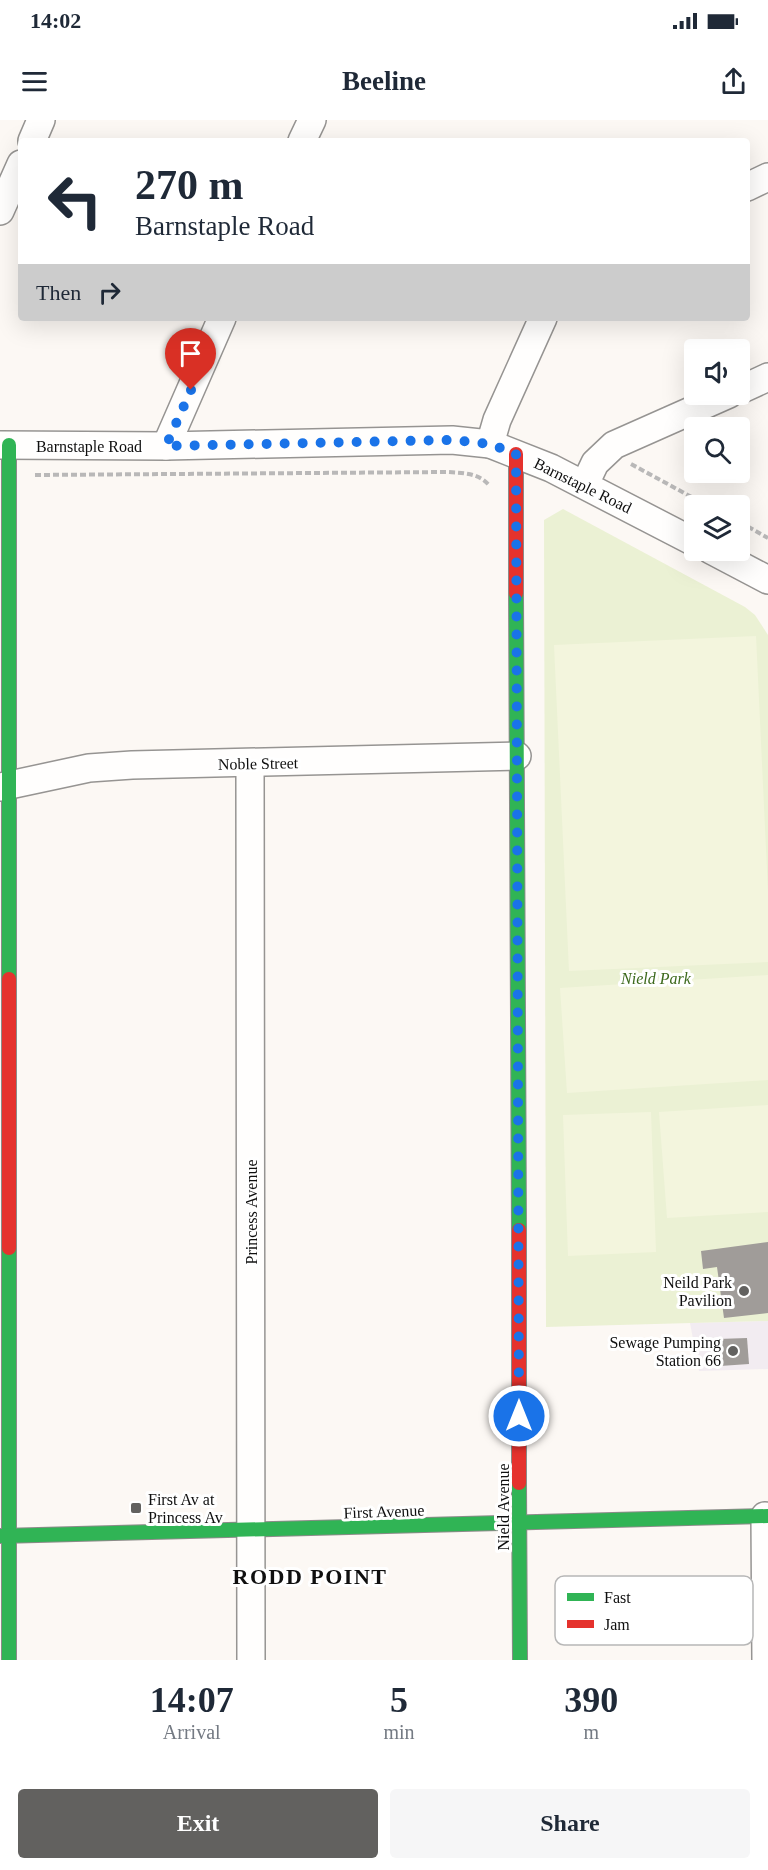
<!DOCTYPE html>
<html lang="en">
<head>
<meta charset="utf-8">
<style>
	body { margin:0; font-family:"Times New Roman",serif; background:#f6f6f7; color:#1f2937; height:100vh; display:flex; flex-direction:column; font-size:22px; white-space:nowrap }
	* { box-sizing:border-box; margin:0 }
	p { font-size:20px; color:#747a83 }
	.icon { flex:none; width:33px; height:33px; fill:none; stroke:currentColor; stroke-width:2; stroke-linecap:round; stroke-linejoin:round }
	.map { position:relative; height:1540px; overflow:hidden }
	.sheet { display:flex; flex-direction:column; background:#fff; flex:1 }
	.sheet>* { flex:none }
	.top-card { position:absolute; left:18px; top:18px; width:732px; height:183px; border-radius:6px; box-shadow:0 6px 24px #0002; background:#fff; color:#1f2937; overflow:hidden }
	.tools { position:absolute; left:684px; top:219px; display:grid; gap:12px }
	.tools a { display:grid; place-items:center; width:66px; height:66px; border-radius:6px; background:#fff; box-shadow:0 6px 24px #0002; font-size:30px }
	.pin { position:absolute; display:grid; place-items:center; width:51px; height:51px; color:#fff; margin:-62px -26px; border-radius:50% 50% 50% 0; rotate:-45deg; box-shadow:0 0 6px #0007 }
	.pin .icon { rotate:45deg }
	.me { position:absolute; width:66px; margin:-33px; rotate:0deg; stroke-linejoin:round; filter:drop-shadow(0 0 4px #0008) }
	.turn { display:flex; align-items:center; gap:21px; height:126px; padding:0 18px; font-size:27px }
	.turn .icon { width:78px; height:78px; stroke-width:2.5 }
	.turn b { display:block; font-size:42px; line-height:51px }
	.then { display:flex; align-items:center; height:57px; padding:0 18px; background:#0003; gap:12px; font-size:22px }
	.eta { display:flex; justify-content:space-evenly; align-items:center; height:102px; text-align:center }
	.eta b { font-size:36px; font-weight:600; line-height:42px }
	.cta { display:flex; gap:12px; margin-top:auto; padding:12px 18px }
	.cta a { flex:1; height:69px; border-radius:6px; background:#62615f; color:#fff; font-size:24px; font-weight:600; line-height:69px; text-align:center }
	.cta a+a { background:#f6f6f7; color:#1f2937 }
	.status { display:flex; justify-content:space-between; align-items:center; height:42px; padding:0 30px; background:#fff; direction:ltr }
	.status svg { height:16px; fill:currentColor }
	header { display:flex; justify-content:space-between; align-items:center; height:78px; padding:0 18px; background:#fff; font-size:27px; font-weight:600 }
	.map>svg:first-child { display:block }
</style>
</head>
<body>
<div class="status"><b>14:02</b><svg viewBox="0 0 49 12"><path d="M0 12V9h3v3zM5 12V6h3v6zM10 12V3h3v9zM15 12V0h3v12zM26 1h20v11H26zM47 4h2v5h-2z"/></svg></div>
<header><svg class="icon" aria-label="menu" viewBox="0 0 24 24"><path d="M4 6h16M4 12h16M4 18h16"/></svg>Beeline<svg class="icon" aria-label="share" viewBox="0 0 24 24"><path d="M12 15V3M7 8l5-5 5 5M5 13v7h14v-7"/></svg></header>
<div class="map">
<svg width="768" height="1540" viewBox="0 0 768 1540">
	<rect width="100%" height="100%" fill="#fcf8f4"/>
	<polygon fill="#f2ecf1" points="768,1201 768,1249 699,1251 690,1203"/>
	<polygon fill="#ebf1d4" points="563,389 745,487 755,495 768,515 768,1201 546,1207 544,400"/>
	<g fill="#f3f5dd">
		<polygon points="756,516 768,772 768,842 569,851 554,525"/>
		<polygon points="768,855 768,960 567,973 560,868"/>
		<polygon points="768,985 768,1092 667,1098 659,992"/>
		<polygon points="651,992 656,1132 568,1136 563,995"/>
	</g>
	<g fill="#a09c99">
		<polygon points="768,1122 768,1193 724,1198 717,1147 703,1149 701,1131"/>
		<polygon points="747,1218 749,1244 720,1246 718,1219"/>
	</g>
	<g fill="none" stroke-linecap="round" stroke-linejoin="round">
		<defs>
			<g id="street">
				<polyline points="32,21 41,0"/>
				<polyline points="302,21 312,0"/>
				<polyline points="747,67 768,57"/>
				<polyline points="0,91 21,44"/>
				<polyline points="740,270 768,257"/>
				<polyline points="490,324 497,300 543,198"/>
				<polyline points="0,325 166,326 452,320 490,324 551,348 694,422"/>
				<polyline points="166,326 222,198"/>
				<polyline points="585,364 595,343 614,325 729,274"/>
				<polyline points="711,430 768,460"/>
				<polyline points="250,643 251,1540"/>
				<polyline points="0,667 89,648 132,645 517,636"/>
				<polyline points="765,1396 766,1540"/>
			</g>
			<g id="fast">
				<polyline points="9,325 9,859"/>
				<polyline points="516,473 519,1110"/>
				<polyline points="9,1128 9,1540"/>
				<polyline points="519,1363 520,1540"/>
				<polyline points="0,1416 768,1396"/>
			</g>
			<g id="jam">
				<polyline points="516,334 516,473"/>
				<polyline points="9,859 9,1128"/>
				<polyline points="519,1110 519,1363"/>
			</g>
		</defs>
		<use href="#street" stroke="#969492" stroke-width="30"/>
		<use href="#fast" stroke="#8c8b89" stroke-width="16"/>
		<use href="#jam" stroke="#8c8b89" stroke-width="16"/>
		<g stroke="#b9b8b8" stroke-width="4" stroke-dasharray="6 3" stroke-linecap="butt">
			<polyline points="631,344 708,386"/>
			<path d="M 35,355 L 448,352 C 464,353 478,353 489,365"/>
			<polyline points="740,402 768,418"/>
		</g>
		<use href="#street" stroke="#fffefd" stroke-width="27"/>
		<use href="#fast" stroke="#30b455" stroke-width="14"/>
		<use href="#jam" stroke="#e5322d" stroke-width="14"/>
	</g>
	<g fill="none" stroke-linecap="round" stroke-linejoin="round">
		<polyline stroke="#1a73e8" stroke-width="10" stroke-dasharray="0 18" points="191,270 166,326 452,320 490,324 516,334 519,1296"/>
	</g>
	<g fill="#62615f" stroke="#fff" stroke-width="2">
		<circle cx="744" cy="1171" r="6"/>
		<circle cx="733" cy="1231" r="6"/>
		<rect x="130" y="1382" width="12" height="12" rx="3"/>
	</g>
	<g text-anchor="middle" stroke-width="6" stroke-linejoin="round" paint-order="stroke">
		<g font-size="16" fill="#0f0f0f" stroke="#fff">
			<text x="89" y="332">Barnstaple Road</text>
			<text transform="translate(583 365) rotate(26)" y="6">Barnstaple Road</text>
			<text transform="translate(258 643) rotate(-1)" y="6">Noble Street</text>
			<text transform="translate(251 1092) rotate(-90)" y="6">Princess Avenue</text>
			<text transform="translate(503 1387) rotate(-90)" y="6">Nield Avenue</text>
			<text transform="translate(384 1391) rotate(-2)" y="6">First Avenue</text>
		</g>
		<g font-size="16" font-style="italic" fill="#3c691c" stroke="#fff">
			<text x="656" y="864">Nield Park</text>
		</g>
		<g font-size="16" fill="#0f0f0f" stroke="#fff" text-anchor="end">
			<text x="732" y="1168">Neild Park<tspan x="732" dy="18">Pavilion</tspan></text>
			<text x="721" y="1228">Sewage Pumping<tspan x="721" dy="18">Station 66</tspan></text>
			<text x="148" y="1385" text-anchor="start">First Av at<tspan x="148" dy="18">Princess Av</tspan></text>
		</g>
		<g font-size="22" font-weight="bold" letter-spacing="1.5" fill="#0f0f0f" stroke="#fff">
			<text x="310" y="1464">RODD POINT</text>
		</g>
	</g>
	<rect x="555" y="1456" width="198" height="69" rx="9" fill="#fff" stroke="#b7b7b7" stroke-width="1.5"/>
	<rect x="567" y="1473" width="27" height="8" fill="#30b455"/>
	<rect x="567" y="1500" width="27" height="8" fill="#e5322d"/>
	<g font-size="16" fill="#0f0f0f">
		<text x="604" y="1483">Fast</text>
		<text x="604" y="1510">Jam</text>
	</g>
</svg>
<div class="tools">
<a><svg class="icon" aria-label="sound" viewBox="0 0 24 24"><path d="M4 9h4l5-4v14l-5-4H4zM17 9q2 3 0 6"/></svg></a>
<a><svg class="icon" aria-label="search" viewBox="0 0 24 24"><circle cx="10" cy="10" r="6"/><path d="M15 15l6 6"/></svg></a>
<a><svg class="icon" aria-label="layers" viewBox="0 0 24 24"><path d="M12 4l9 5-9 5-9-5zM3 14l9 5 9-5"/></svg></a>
</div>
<div class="pin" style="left:191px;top:270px;background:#d93025"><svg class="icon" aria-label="arrive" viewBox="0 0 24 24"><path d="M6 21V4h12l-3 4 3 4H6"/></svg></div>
<svg class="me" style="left:519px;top:1296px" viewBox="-20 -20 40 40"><circle r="17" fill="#1a73e8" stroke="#fff" stroke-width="3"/><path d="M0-11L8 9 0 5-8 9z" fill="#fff"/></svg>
<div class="top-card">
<div class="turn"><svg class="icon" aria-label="left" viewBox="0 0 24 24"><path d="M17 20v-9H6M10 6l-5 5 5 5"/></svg><div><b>270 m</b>Barnstaple Road</div></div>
<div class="then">Then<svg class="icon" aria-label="right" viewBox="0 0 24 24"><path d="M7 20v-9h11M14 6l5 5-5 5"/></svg></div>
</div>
</div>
<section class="sheet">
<div class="eta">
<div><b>14:07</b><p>Arrival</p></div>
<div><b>5</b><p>min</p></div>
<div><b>390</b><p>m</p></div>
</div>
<div class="cta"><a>Exit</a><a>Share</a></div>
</section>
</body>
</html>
